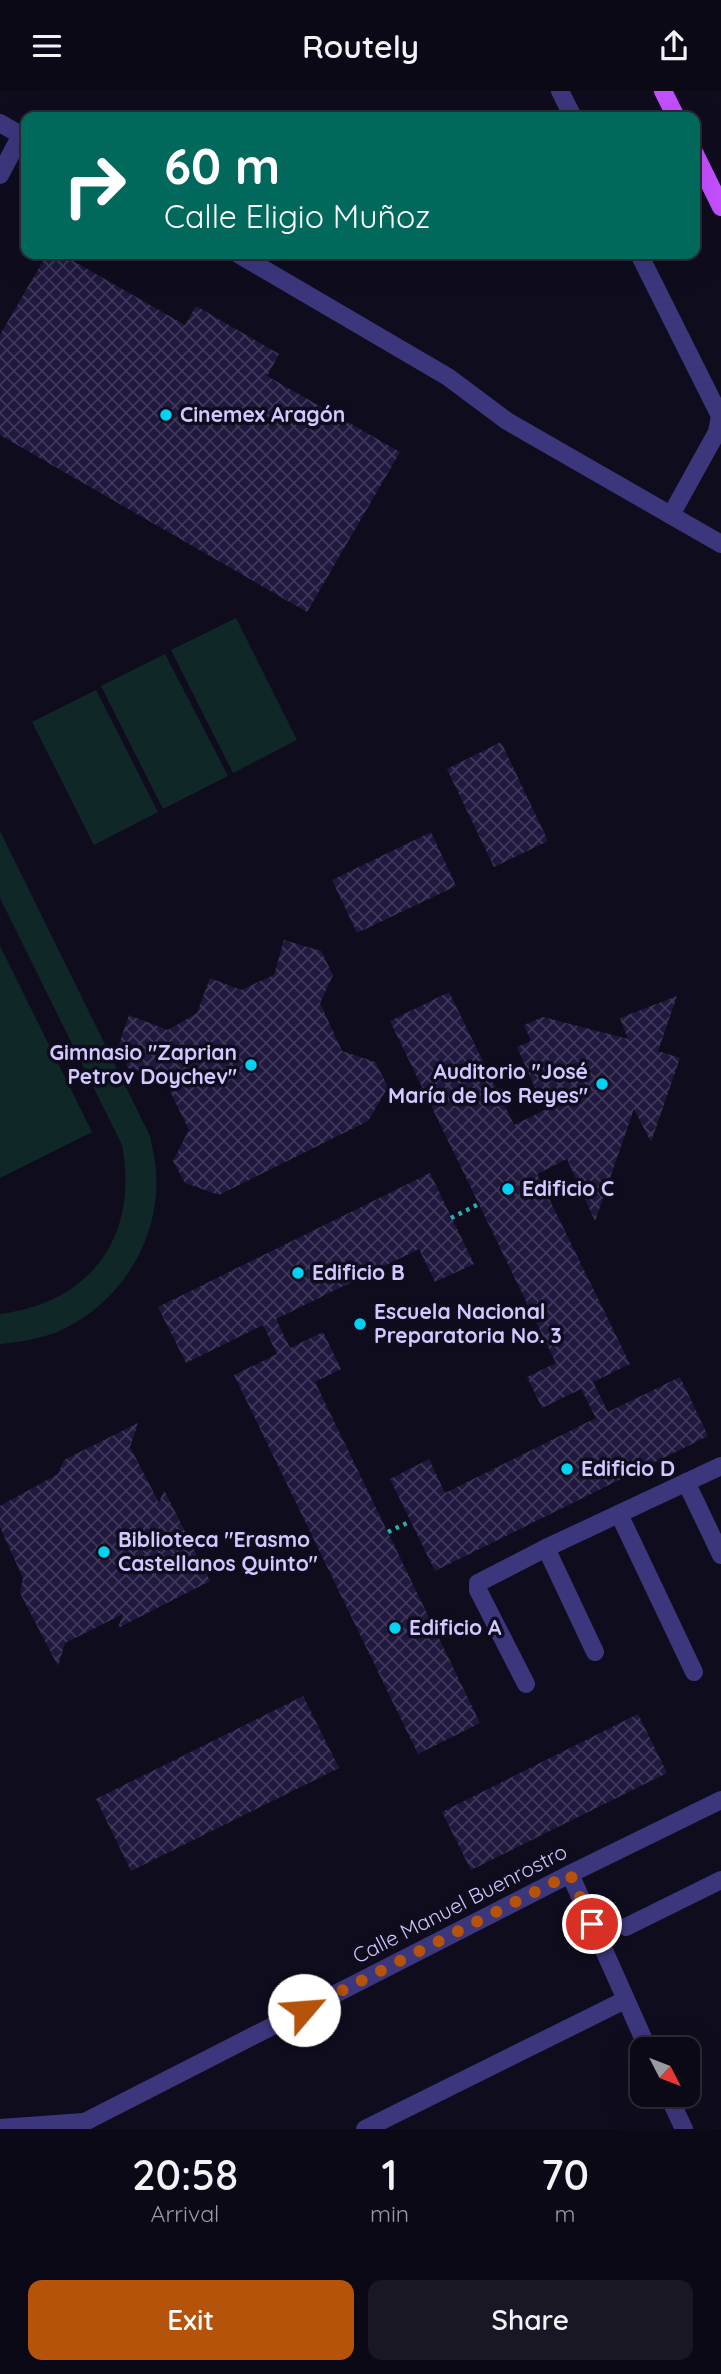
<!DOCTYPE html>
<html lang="en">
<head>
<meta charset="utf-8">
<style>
	body { margin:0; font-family:Quicksand,sans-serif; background:#191723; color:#f1f3f6; height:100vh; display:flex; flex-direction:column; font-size:26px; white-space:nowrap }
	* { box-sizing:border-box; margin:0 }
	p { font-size:23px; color:#9a9aa1 }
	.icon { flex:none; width:38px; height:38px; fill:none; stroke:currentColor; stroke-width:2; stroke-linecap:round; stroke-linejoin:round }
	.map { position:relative; height:2038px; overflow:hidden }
	.sheet { display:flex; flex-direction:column; background:#0b0916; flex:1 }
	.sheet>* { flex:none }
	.banner { position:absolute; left:21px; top:21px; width:679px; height:147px; border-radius:14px; box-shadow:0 7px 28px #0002,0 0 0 2px #2b2a35; background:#00695c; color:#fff; overflow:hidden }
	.needle { width:46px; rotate:132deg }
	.fabs { position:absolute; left:630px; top:1946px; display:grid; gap:14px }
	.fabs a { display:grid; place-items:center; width:70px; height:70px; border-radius:14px; background:#0b0916; box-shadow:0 7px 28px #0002,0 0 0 2px #2b2a35; font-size:35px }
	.pin { position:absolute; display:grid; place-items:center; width:60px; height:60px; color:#fff; margin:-30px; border:4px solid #fff; border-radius:50%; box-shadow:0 2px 7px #0007 }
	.me { position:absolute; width:77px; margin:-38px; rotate:63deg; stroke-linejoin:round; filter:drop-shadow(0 0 5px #0008) }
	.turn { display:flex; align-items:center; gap:24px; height:147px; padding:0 28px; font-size:32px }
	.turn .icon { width:91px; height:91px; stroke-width:2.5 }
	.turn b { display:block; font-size:49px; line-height:60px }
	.eta { display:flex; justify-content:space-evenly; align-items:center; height:119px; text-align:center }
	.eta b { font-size:42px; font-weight:600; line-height:49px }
	.cta { display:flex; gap:14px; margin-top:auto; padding:14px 28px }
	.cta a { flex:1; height:80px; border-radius:14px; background:#b45309; color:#fff; font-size:28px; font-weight:600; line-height:80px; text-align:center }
	.cta a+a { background:#191723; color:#f1f3f6 }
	header { display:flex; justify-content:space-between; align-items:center; height:91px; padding:0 28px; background:#0b0916; font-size:32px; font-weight:600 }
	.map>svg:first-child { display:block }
</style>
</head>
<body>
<header><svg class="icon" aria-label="menu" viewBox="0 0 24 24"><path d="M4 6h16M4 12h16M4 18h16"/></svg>Routely<svg class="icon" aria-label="share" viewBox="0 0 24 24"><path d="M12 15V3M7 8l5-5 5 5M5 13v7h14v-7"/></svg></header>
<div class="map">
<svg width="721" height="2038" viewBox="0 0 721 2038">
	<defs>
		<pattern id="building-cross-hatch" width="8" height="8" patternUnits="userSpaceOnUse" patternTransform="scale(1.75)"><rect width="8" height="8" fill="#21183e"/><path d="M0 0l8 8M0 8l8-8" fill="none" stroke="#40385b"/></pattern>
	</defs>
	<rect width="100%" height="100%" fill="#0f0c1e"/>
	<g fill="#0f2727">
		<polygon points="236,527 297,649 233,682 171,559"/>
		<polygon points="165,563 228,685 163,718 101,595"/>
		<polygon points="96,599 158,721 94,754 32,631"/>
		<path d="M 0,740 L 150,1045 C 154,1064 158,1083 156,1103 C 152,1162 112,1218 57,1241 C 39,1248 20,1251 0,1253 L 0,1223 C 92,1211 139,1145 122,1054 L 0,807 Z"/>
		<polygon points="0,855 92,1041 0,1087"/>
	</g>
	<g fill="url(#building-cross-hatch)">
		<polygon points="47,163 61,163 185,234 196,215 279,263 267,285 400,361 307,521 0,344 0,244"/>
		<polygon points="501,651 548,750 494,776 447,678"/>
		<polygon points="431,741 456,795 357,842 332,789"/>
		<polygon points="284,849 321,860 333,884 320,912 342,960 375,971 388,996 368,1030 219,1104 185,1092 173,1070 189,1039 165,990 128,977 118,956 129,924 168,939 197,922 210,887 241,899 274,884"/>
		<polygon points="449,901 514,1034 545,1019 517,956 531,950 524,934 543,926 628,948 620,927 677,905 658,960 680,967 651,1051 634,1018 595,1130 567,1068 537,1083 630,1273 593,1291 608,1321 680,1286 708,1345 435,1480 390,1388 429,1368 445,1402 596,1327 581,1298 542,1317 527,1286 556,1272 390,930"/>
		<polygon points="430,1082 474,1173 435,1191 419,1158 276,1228 290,1257 323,1241 341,1278 315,1291 480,1632 418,1663 234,1284 277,1263 263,1234 186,1272 158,1216"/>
		<polygon points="138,1332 130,1356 159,1412 164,1399 210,1490 118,1537 123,1523 65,1552 58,1575 20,1502 23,1487 0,1436 0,1415 58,1383 64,1369"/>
		<polygon points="303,1605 339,1677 131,1780 96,1708"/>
		<polygon points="638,1623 667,1682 471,1779 442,1721"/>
	</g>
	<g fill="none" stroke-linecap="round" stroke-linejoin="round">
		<g stroke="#2dafac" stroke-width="4.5" stroke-dasharray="3.5 5" stroke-linecap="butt">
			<polyline points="451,1127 479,1113"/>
			<polyline points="388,1441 411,1430"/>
		</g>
		<g stroke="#3c377d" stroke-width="18">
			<polyline points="560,0 573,26"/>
			<polyline points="0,32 26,47"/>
			<polyline points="0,84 21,44"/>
			<polyline points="238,163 448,286 507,330 721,453"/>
			<polyline points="639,163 720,325 717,341 671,424"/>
			<polyline points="686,1391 721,1464"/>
			<polyline points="619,1423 694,1581"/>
			<polyline points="546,1457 595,1561"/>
			<polyline points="526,1593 478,1499 478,1492 546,1457 721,1375"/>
			<polyline points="626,1836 721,1789"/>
		</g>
		<g stroke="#3c377d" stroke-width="18">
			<polyline points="570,1783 648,1958"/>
			<polyline points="668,2004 684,2038"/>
			<polyline points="0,2037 83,2031"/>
			<polyline points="71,2038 570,1783 721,1709"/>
			<polyline points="365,2038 625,1909"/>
		</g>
		<g stroke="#c44fff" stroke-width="18">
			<polyline points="663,0 676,26"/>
			<polyline points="695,63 721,116"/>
		</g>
	</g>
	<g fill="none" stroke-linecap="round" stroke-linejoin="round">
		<polyline stroke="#b45309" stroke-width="12" stroke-dasharray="0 21.6" points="304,1919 570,1783 592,1833"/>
	</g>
	<g fill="#00d2f3" stroke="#0f0c1e" stroke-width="2.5">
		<circle cx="166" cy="324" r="7"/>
		<circle cx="251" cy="974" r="7"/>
		<circle cx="602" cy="993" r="7"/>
		<circle cx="508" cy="1098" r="7"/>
		<circle cx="298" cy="1182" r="7"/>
		<circle cx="360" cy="1233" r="7"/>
		<circle cx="567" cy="1378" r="7"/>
		<circle cx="104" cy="1461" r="7"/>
		<circle cx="395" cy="1537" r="7"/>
	</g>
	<g text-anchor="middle" stroke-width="7" stroke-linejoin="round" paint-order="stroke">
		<g font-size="21" font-weight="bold" fill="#d1c8ff" stroke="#0f0c1e" text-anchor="start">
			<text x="180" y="331">Cinemex Aragón</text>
			<text x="237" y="969" text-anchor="end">Gimnasio "Zaprian<tspan x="237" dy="24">Petrov Doychev"</tspan></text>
			<text x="588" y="988" text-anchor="end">Auditorio "José<tspan x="588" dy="24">María de los Reyes"</tspan></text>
			<text x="522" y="1105">Edificio C</text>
			<text x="312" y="1189">Edificio B</text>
			<text x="374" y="1228">Escuela Nacional<tspan x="374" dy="24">Preparatoria No. 3</tspan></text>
			<text x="581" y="1385">Edificio D</text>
			<text x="118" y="1456">Biblioteca "Erasmo<tspan x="118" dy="24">Castellanos Quinto"</tspan></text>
			<text x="409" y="1544">Edificio A</text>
		</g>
		<g font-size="21" fill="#d1c8ff" stroke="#0f0c1e">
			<text transform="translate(460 1813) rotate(-27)" y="7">Calle Manuel Buenrostro</text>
		</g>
	</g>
</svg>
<div class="fabs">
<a><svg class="needle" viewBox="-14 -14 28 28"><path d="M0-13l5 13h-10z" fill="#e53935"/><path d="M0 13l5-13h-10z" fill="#9a9aa1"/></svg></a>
</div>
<div class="pin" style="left:592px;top:1833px;background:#d93025"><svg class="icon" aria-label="arrive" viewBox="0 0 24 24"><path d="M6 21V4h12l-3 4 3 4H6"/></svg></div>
<svg class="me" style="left:304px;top:1919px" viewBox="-20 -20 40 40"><circle r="19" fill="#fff"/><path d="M0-13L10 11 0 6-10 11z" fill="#b45309"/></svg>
<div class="banner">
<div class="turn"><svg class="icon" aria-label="right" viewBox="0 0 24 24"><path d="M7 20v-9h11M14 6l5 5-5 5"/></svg><div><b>60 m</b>Calle Eligio Muñoz</div></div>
</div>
</div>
<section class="sheet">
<div class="eta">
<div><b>20:58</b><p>Arrival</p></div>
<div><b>1</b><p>min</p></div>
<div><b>70</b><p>m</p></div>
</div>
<div class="cta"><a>Exit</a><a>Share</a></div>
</section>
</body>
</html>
